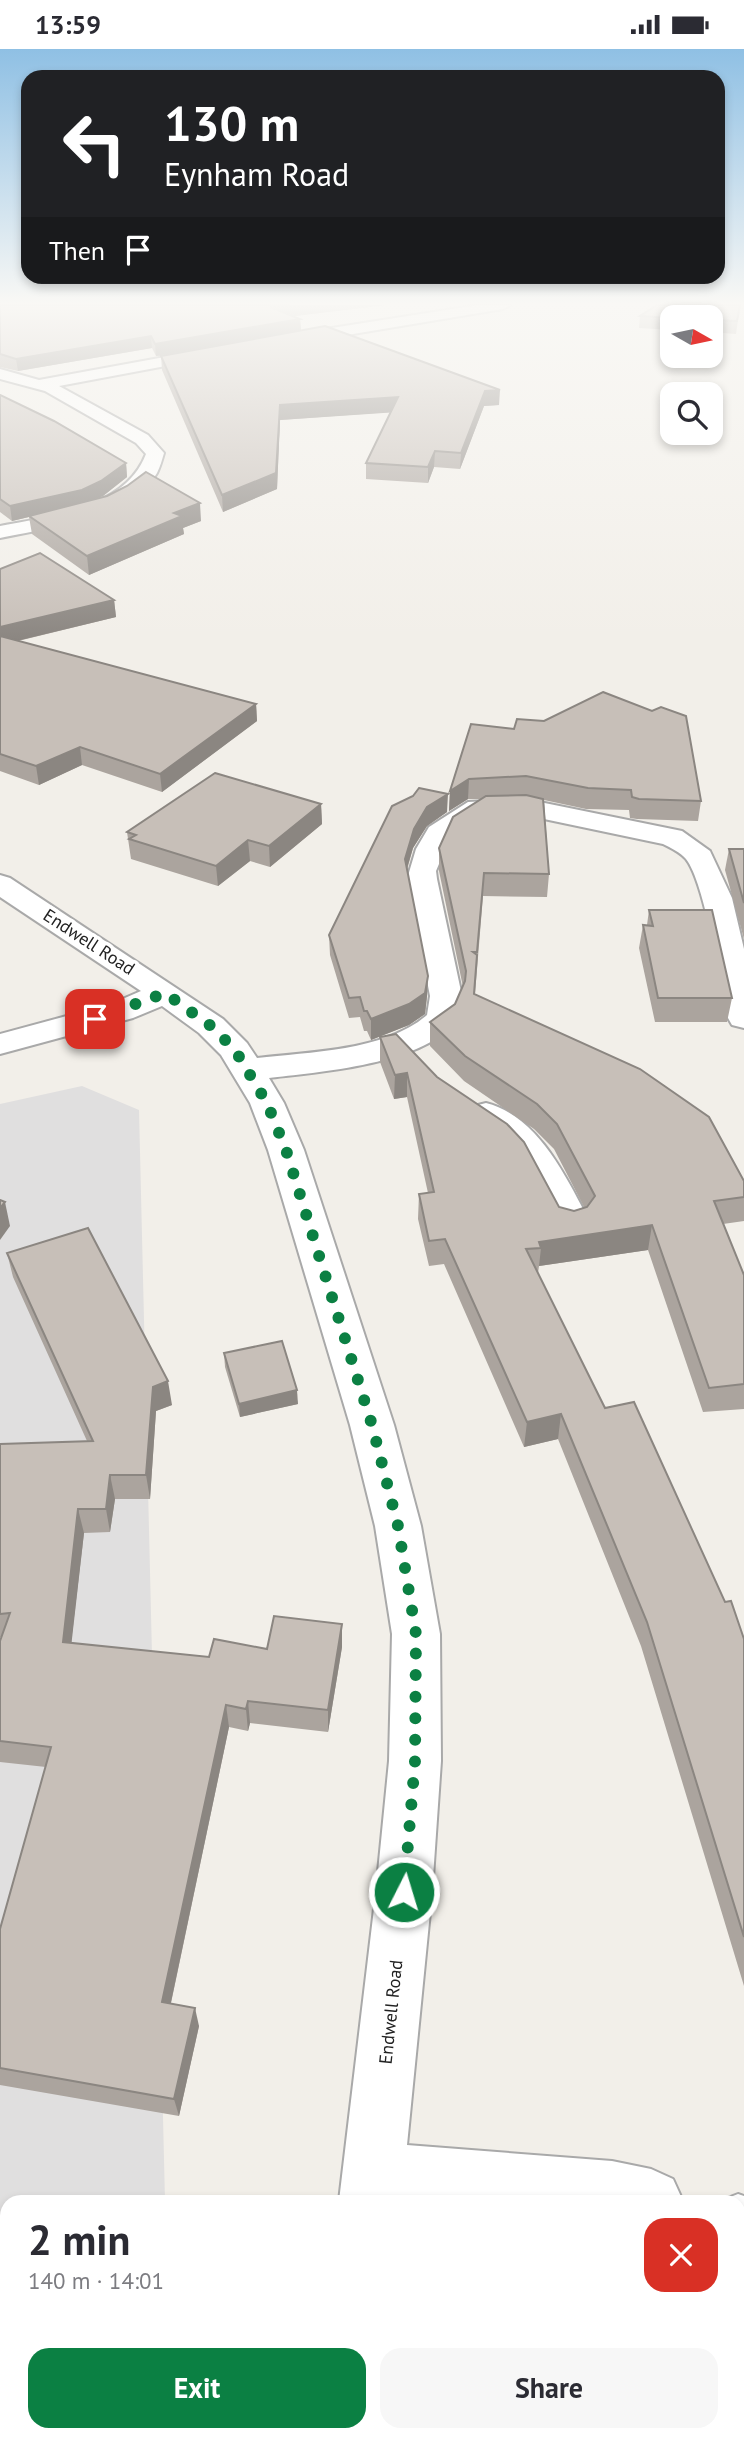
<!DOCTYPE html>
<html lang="en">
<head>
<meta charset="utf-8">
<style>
	body { margin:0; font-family:"PT Sans",sans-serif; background:#f7f7f7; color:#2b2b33; height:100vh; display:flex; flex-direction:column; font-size:26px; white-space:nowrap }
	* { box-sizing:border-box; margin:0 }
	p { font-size:23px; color:#7c7c81 }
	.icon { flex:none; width:38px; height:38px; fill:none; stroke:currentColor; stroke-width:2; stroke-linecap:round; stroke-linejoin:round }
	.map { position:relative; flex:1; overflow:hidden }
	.sheet { position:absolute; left:0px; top:2146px; width:746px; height:247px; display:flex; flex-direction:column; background:#fff; border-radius:21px 21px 0 0; box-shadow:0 4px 10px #0003 }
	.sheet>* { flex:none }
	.guide { position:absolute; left:21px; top:21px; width:704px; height:214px; border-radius:21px; box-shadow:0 4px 10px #0003; background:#202124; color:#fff; overflow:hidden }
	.needle { width:46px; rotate:99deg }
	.buttons { position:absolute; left:660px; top:256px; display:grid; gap:14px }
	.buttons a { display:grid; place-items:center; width:63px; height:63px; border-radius:14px; background:#fff; box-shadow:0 4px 10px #0003; font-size:35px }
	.pin { position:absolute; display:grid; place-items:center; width:60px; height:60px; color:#fff; margin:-30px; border-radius:14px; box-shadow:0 4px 10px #0006 }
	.me { position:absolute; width:77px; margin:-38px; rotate:5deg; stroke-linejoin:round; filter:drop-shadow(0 0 5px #0008) }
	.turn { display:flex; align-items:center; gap:24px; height:147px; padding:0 28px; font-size:32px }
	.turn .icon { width:91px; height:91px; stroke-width:2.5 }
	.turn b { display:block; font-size:49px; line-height:60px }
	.then { display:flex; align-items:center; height:66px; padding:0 28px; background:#0003; gap:14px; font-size:26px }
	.round { display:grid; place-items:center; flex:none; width:74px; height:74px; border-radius:21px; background:#f7f7f7 }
	.head { display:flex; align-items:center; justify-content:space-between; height:119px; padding:0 28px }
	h1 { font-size:42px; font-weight:700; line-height:52px }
	.cta { display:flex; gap:14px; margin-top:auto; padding:14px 28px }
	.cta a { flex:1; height:80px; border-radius:21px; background:#0b8043; color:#fff; font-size:28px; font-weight:700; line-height:80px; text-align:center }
	.cta a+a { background:#f7f7f7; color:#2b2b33 }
	.status { display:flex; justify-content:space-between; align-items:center; height:49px; padding:0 35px; background:#fff; direction:ltr }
	.status svg { height:19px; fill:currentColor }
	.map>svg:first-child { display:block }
</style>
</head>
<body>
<div class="status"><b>13:59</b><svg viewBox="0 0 49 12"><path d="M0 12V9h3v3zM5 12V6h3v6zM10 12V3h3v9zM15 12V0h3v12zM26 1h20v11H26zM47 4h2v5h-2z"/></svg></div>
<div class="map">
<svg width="744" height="2391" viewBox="0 0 744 2391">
	<rect width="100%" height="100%" fill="#f2efe9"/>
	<polygon fill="#e0dfdf" points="82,1037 139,1061 165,2152 7,2152 7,2335 0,2339 0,1055"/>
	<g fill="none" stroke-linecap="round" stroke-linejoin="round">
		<defs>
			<g id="street">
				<polygon points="478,256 510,256 503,260 287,296 279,291 287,286"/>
				<path d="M 214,299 L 219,301 L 222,304 L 219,307 L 59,337 L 148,386 L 164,404 C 162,411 160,418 157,424 C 131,470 46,479 0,489 L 0,477 C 51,467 125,460 146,405 L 136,394 L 45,342 L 0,330 L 0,320 L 39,331 Z"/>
				<path d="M 525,750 L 682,782 L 710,802 L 732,849 L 744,900 L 744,979 L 732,976 L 728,969 C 720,935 705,834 686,810 C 680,803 671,799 663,795 L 525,766 L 484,767 L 450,789 L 436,822 L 437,830 L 462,947 C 465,1014 316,1023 269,1029 L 284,1054 L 304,1101 L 394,1376 L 421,1477 L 440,1585 L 441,1712 L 432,1843 L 407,2096 L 612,2112 L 651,2120 L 673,2130 L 683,2152 L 339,2152 L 376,1843 L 389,1712 L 392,1585 L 375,1477 L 350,1376 L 268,1101 L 250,1054 L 221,1006 L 199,984 L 162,957 L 133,969 L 0,1005 L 0,985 L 111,955 L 141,942 L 0,848 L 0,826 L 10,829 L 223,970 L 247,994 L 257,1009 C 309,1003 386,1002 427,966 L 430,947 L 407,830 L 416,800 L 429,778 L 468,753 Z"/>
				<path d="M 486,1054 C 538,1067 566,1128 589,1171 L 583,1180 L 570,1184 L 557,1180 C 542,1157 533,1131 516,1110 C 502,1093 480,1083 468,1065 L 474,1057 Z"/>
				<polygon points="738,2145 744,2147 744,2211 738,2209 738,2152 720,2152"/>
				<polygon points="296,2385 366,2385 365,2391 295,2391"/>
			</g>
		</defs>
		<use href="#street" stroke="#a9a9a9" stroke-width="4"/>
		<use href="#street" fill="#fff" fill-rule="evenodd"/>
	</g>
	<g fill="#aba49e">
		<polygon points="0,256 386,256 294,267 300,270 301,281 499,356 484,357 460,420 434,418 428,434 366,430 366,414 391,363 280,371 277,440 223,463 162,321 161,307 156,307 152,299 18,322 0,318"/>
		<polygon points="740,256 736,285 710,283 710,268 672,268 672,281 639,279 640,267"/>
		<polygon points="0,346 126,414 127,428 103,447 98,449 201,472 183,479 184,485 89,526 32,485 29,468 12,472 0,463"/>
		<polygon points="0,520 114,551 116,568 18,592 256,655 257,672 162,743 82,716 39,736 0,722"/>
		<polygon points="471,675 701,752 698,772 637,770 630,769 629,761 586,760 544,751 549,825 547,848 483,847 475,945 744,1132 744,1172 723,1175 744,1226 744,1360 703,1363 648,1201 539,1217 538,1224 605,1359 725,1553 744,1590 744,1937 641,1597 558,1390 524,1398 444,1215 429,1217 418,1170 419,1145 428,1144 407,1048 394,1050 380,1013 380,988 559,1158 574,1162 584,1158 554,1100 534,1080 464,1032 430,997 430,973 455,955 463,938 439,822 439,799 482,750 468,750 449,762 450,742"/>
		<polygon points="413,747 447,763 427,777 413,799 407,821 427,947 425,965 409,976 371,991 367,982 364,982 360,968 349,969 330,906 329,886"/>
		<polygon points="321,755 322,775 270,818 250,812 218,837 131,810 127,783"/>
		<polygon points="729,800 744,800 744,890 725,821"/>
		<polygon points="649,861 732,949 727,973 655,973 639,899 643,876 647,876"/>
		<polygon points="7,1204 172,1356 156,1362 150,1450 115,1450 110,1483 84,1484 71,1594 209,1608 267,1600 342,1598 328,1683 250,1674 248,1682 229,1678 171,1954 199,1977 179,2067 0,2036 0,1880 46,1718 0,1713 0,1592 2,1588 0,1588 0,1395 87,1392 13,1228"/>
		<polygon points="224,1304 298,1355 240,1368 225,1318"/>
	</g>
	<g fill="#8b8681">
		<polygon points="289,256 386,256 270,270 270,258"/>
		<polygon points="300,270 301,282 156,307 155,295"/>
		<polygon points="151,287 152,299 18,322 16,310"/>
		<polygon points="500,341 499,356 484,357 460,420 461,404 485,342"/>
		<polygon points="398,348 398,363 280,371 277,440 223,463 222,446 280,356"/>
		<polygon points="435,402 434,418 428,434 428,418"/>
		<polygon points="126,414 127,428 103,447 83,455 12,472 10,457"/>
		<polygon points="200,454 201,472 183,479 184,485 89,526 87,507 174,464"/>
		<polygon points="114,551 116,568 0,596 0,578"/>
		<polygon points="256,655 257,672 162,743 160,725"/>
		<polygon points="80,698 82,716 39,736 36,717"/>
		<polygon points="469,730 468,750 449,762 450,742"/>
		<polygon points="448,745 447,763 427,777 413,799 404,829 405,810 414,780 427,758"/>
		<polygon points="321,755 322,775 270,818 269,797"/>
		<polygon points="248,791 250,812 218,837 216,817"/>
		<polygon points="428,927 427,947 425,965 409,976 371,991 371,970"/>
		<polygon points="407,1024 407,1048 394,1050 395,1026"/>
		<polygon points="5,1153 10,1177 0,1191 0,1159"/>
		<polygon points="652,1176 648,1201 539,1217 541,1199 539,1193"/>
		<polygon points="168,1332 172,1356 156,1362 150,1450 146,1426 153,1338"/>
		<polygon points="297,1341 298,1355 240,1368 239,1355"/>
		<polygon points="561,1365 558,1390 524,1398 527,1373"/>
		<polygon points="110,1426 115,1450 110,1483 106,1460"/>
		<polygon points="78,1460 84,1484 69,1616 63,1593"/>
		<polygon points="342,1575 342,1598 328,1683 328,1661"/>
		<polygon points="248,1652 250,1674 248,1682 246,1660"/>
		<polygon points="226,1656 229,1678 167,1972 162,1953"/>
		<polygon points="195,1959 199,1977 179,2067 174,2050"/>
	</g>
	<g fill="#c7bfb8" stroke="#8b8681" stroke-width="2">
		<polygon points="0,256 289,256 270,258 300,270 155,295 151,287 16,310 0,305"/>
		<polygon points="657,256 740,256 737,272 710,271 710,268 672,268 672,269 640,267"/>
		<polygon points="325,277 500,341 485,342 461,404 435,402 428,418 366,414 398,348 280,356 276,424 222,446 161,307"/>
		<polygon points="0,346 54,372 126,414 101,432 82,441 10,457 0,450"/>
		<polygon points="146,423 200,454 174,464 182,467 87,507 29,467 107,447 127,437"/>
		<polygon points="40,504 114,551 0,578 0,520"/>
		<polygon points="0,587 256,655 160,725 80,698 36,717 0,705"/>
		<polygon points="603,643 652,662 661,658 686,667 701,752 639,750 632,748 631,741 588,739 526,727 469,730 450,742 471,675 514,680 517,670 544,672"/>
		<polygon points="215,724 321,755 269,797 248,791 216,817 129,790 136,786 127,783"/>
		<polygon points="419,739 448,745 427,758 414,780 405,810 428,927 425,944 409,955 371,970 367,962 364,962 360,948 349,949 329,886 392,757 413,747"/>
		<polygon points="526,746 543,750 549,825 484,824 477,903 473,903 477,906 474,945 640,1020 709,1068 744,1132 744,1148 714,1152 744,1226 744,1335 709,1339 652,1176 539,1193 541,1199 526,1200 605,1359 634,1353 725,1553 731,1552 744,1590 744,1888 647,1573 561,1365 527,1373 445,1190 429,1192 419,1145 434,1143 407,1024 395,1026 380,988 396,985 437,1028 507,1075 524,1093 559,1158 574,1162 587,1158 595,1147 557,1075 537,1055 465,1007 430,973 455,955 465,932 466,922 439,799 453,768 486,747"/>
		<polygon points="729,800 744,800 744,854"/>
		<polygon points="649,861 712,861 732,949 658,949 643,876 653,877"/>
		<polygon points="0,1151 5,1153 0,1159"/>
		<polygon points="88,1179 168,1332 153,1338 146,1426 110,1426 106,1460 78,1460 63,1593 209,1608 214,1590 267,1600 274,1567 342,1575 328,1661 248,1652 246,1660 226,1656 162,1953 195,1959 174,2050 0,2019 0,1880 51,1698 0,1692 0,1592 10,1564 0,1565 0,1395 93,1392 7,1204"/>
		<polygon points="282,1292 297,1341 239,1355 224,1304"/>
		<rect x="480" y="2385" width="104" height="6"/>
	</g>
	<linearGradient id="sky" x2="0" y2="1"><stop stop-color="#8fc0e4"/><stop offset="0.43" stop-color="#f9f8f5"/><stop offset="1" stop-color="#f9f8f5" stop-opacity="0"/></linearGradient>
	<rect width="744" height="591" fill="url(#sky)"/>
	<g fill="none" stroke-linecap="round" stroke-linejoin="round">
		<polyline stroke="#0b8043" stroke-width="12" stroke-dasharray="0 21.6" points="95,970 165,944 211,977 235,1001 267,1054 286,1101 372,1376 398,1477 416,1585 415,1712 404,1843"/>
	</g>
	<g text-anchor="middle" stroke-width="7" stroke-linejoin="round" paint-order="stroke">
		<g font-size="18" fill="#222" stroke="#fff">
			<text transform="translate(89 893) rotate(33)" y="6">Endwell Road</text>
			<text transform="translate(391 1963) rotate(-84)" y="6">Endwell Road</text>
		</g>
	</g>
</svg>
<div class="buttons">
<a><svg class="needle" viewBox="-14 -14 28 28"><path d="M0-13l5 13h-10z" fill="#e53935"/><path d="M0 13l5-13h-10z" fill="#7c7c81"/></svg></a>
<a><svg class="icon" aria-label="search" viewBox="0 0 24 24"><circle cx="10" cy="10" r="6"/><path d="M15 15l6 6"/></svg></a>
</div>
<div class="pin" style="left:95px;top:970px;background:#d93025"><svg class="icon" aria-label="arrive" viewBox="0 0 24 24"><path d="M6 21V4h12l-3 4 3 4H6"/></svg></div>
<svg class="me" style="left:404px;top:1843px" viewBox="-20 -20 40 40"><circle r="17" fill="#0b8043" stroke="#fff" stroke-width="3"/><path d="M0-11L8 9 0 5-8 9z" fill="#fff"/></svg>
<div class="guide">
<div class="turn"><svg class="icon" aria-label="left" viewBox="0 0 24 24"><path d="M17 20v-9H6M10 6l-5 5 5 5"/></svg><div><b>130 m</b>Eynham Road</div></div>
<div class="then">Then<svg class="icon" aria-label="arrive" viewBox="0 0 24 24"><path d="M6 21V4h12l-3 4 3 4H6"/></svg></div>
</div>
<section class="sheet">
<div class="head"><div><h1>2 min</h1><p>140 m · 14:01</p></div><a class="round" style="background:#d93025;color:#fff"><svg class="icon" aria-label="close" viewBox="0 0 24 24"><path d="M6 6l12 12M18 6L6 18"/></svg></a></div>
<div class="cta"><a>Exit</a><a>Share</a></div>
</section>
</div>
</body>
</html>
